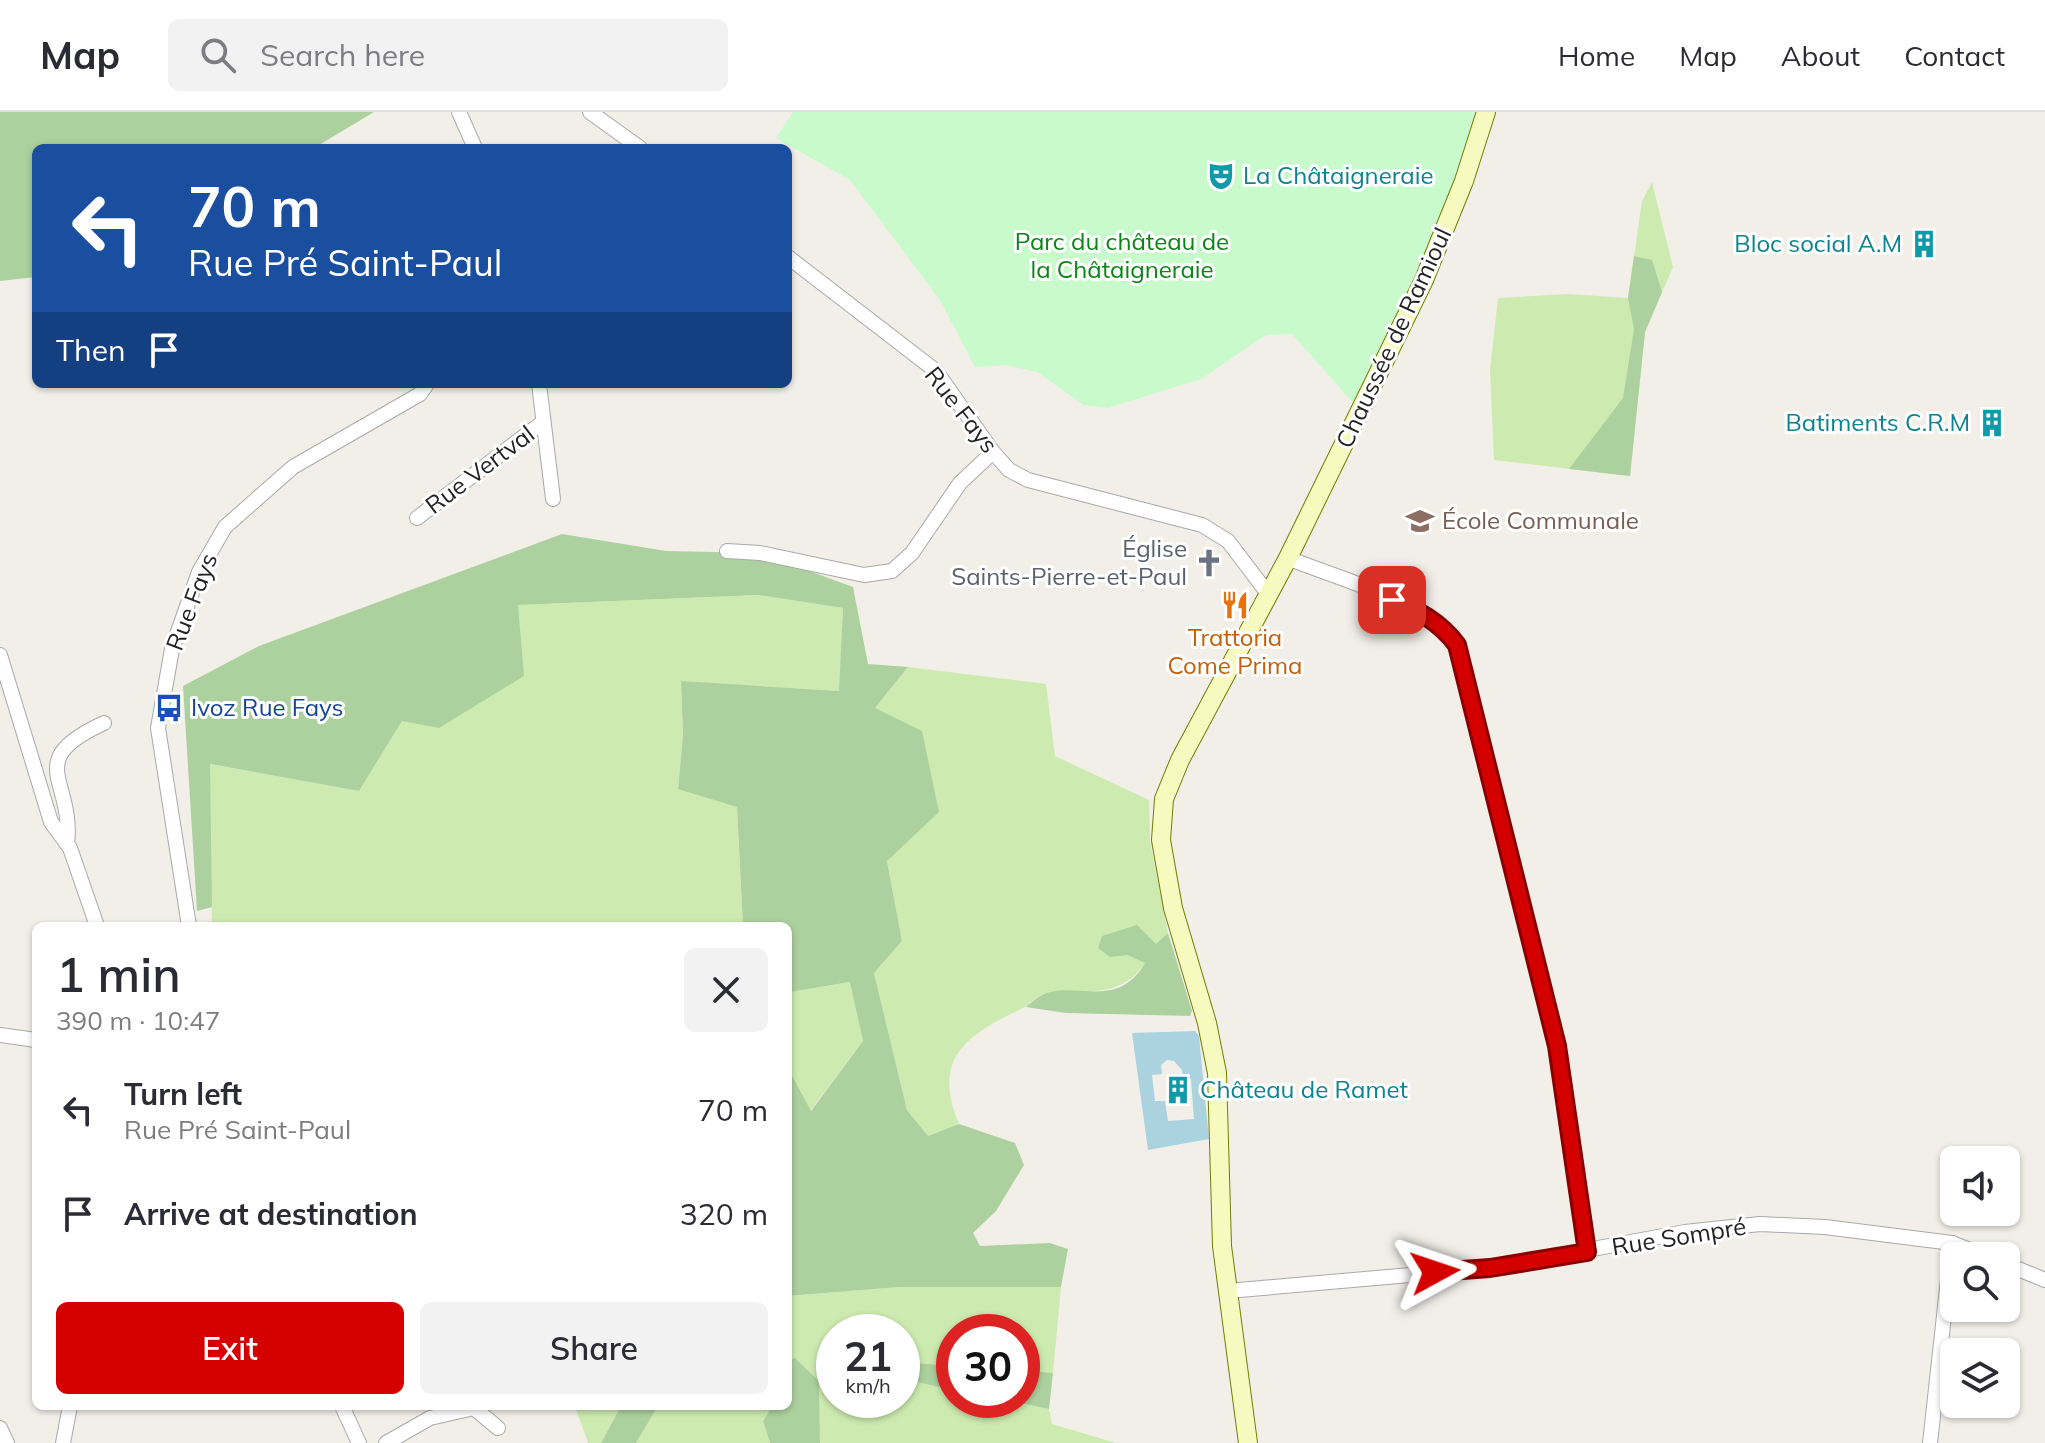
<!DOCTYPE html>
<html lang="en">
<head>
<meta charset="utf-8">
<style>
	body { margin:0; font-family:Mulish,sans-serif; background:#f2f2f3; color:#2b2b33; height:100vh; display:flex; flex-direction:column; font-size:30px; white-space:nowrap }
	* { box-sizing:border-box; margin:0 }
	p { font-size:26px; color:#7c7c81 }
	.icon { flex:none; width:44px; height:44px; fill:none; stroke:currentColor; stroke-width:2; stroke-linecap:round; stroke-linejoin:round }
	.map { position:relative; flex:1; overflow:hidden }
	.side { position:absolute; left:32px; top:810px; width:760px; height:488px; display:flex; flex-direction:column; background:#fff; border-radius:12px; box-shadow:0 2px 6px #0004 }
	.side>* { flex:none }
	.top-card { position:absolute; left:32px; top:32px; width:760px; height:244px; border-radius:12px; box-shadow:0 2px 6px #0004; background:#1a4fa0; color:#fff; overflow:hidden }
	.tools { position:absolute; left:1940px; top:1034px; display:grid; gap:16px }
	.tools a { display:grid; place-items:center; width:80px; height:80px; border-radius:12px; background:#fff; box-shadow:0 2px 6px #0004; font-size:40px }
	.speed { position:absolute; left:816px; top:1202px; display:flex; gap:16px; font-size:40px; font-weight:700; text-align:center }
	.speed>* { display:grid; place-content:center; width:104px; height:104px; border-radius:50%; background:#fff; box-shadow:0 2px 6px #0004; line-height:1 }
	.speed small { font-size:20px; font-weight:400 }
	.speed .limit { border:12px solid #d22; background:#fff; color:#111 }
	.pin { position:absolute; display:grid; place-items:center; width:68px; height:68px; color:#fff; margin:-34px; border-radius:16px; box-shadow:0 4px 12px #0006 }
	.me { position:absolute; width:88px; margin:-44px; rotate:85deg; stroke-linejoin:round; filter:drop-shadow(0 0 6px #0008) }
	.turn { display:flex; align-items:center; gap:28px; height:168px; padding:0 24px; font-size:36px }
	.turn .icon { width:104px; height:104px; stroke-width:2.5 }
	.turn b { display:block; font-size:56px; line-height:68px }
	.then { display:flex; align-items:center; height:76px; padding:0 24px; background:#0003; gap:16px; font-size:30px }
	.round { display:grid; place-items:center; flex:none; width:84px; height:84px; border-radius:12px; background:#f2f2f3 }
	.overview { display:flex; align-items:center; justify-content:space-between; height:136px; padding:0 24px }
	h1 { font-size:48px; font-weight:600; line-height:60px }
	.primary-button { display:flex; gap:16px; margin-top:auto; padding:16px 24px }
	.primary-button a { flex:1; height:92px; border-radius:12px; background:#d40000; color:#fff; font-size:32px; font-weight:600; line-height:92px; text-align:center }
	.primary-button a+a { background:#f2f2f3; color:#2b2b33 }
	ul { padding:0; list-style:none }
	li { display:flex; align-items:center; gap:24px; height:104px; padding:0 24px }
	li div { flex:1 }
	li b { display:block; font-size:30px }
	li em { font-style:normal }
	header { display:flex; align-items:center; gap:48px; box-sizing:border-box; height:112px; padding:0 40px; background:#fff; border-bottom:2px solid #e1e1e2 }
	header strong { font-size:38px }
	nav { display:flex; gap:44px; margin-inline-start:auto; font-size:28px }
	.search { width:560px; height:72px; background:#f2f2f3; display:flex; align-items:center; gap:20px; box-sizing:border-box; padding:0 28px; border-radius:12px; color:#7c7c81; font-size:30px }
	.map>svg:first-child { display:block }
</style>
</head>
<body>
<header>
<strong>Map</strong>
<div class="search"><svg class="icon" aria-label="search" viewBox="0 0 24 24"><circle cx="10" cy="10" r="6"/><path d="M15 15l6 6"/></svg>Search here</div>
<nav><a>Home</a><a>Map</a><a>About</a><a>Contact</a></nav>
</header>
<div class="map">
<svg width="2045" height="1331" viewBox="0 0 2045 1331">
	<rect width="100%" height="100%" fill="#f2efe9"/>
	<g fill="#cdebb0">
		<polygon points="1652,70 1673,155 1645,220 1630,364 1494,348 1490,258 1498,186 1568,182 1628,186 1642,89"/>
		<polygon points="758,483 843,496 840,579 681,570 683,623 678,676 737,695 743,814 212,813 209,652 359,679 402,609 518,493"/>
		<path d="M 908,555 L 1046,572 L 1055,644 L 1149,688 L 1150,729 L 1168,821 L 1156,833 L 1127,843 L 1145,851 C 1124,882 1097,879 1063,881 C 1057,881 1049,880 1044,882 C 1036,884 1031,892 1023,896 C 968,922 931,945 959,1012 L 928,1024 L 907,998 L 874,861 L 902,829 L 887,749 L 875,596 Z"/>
		<polygon points="851,870 863,929 810,999 788,956 790,880"/>
		<polygon points="899,1175 1061,1175 1053,1261 1022,1258 1022,1220 954,1220 954,1254 902,1250 902,1220 834,1220 834,1288 902,1288 902,1267 954,1278 954,1288 1005,1288 1049,1297 1052,1312 1116,1331 820,1331 819,1269 795,1246 788,1248 788,1184"/>
		<polygon points="575,1294 621,1294 601,1331 588,1331"/>
		<polygon points="658,1294 772,1294 763,1309 770,1331 636,1331"/>
	</g>
	<g fill="#add19e">
		<polygon points="0,0 374,0 314,36 36,36 36,165 0,169"/>
		<polygon points="1634,144 1652,148 1662,180 1645,220 1630,364 1569,357 1623,286 1634,217 1628,186"/>
		<polygon points="562,422 666,439 760,441 853,475 868,552 908,555 875,596 922,619 939,700 887,749 902,829 874,861 907,998 928,1024 959,1012 1015,1031 1024,1053 996,1099 973,1121 980,1134 1050,1131 1068,1137 1061,1175 899,1175 788,1184 788,956 811,999 863,929 850,870 790,880 788,908 788,814 743,814 737,695 678,677 683,623 681,569 839,579 843,496 758,483 518,493 524,564 439,616 402,609 359,679 210,652 212,795 197,799 183,574 259,534"/>
		<path d="M 1137,813 L 1156,832 L 1168,821 L 1192,899 L 1190,904 L 1066,901 L 1026,895 C 1031,891 1036,886 1042,883 C 1073,867 1117,900 1145,851 L 1127,843 L 1110,845 L 1098,836 L 1102,824 Z"/>
		<polygon points="795,1246 819,1269 820,1331 770,1331 763,1309 772,1294 788,1294 788,1248"/>
		<polygon points="902,1250 954,1254 954,1278 902,1267"/>
		<polygon points="1022,1258 1053,1261 1049,1297 1005,1288 1022,1288"/>
		<polygon points="621,1294 658,1294 636,1331 601,1331"/>
	</g>
	<polygon fill="#c8facc" points="793,0 1476,0 1450,87 1355,293 1292,222 1266,223 1201,267 1108,296 1084,293 1037,260 1006,253 975,255 940,188 850,68 776,26"/>
	<path fill="#aad3df" fill-rule="evenodd" d="M 1195,919 L 1199,924 L 1209,1027 L 1148,1038 L 1132,921 ZM 1167,948 L 1174,949 L 1182,958 L 1183,968 L 1191,967 L 1194,1007 L 1168,1009 L 1165,989 L 1155,989 L 1152,963 L 1162,962 L 1161,953 Z"/>
	<g fill="none" stroke-linecap="round" stroke-linejoin="round">
		<defs>
			<g id="minor">
				<polyline points="459,0 475,36"/>
				<polyline points="590,0 640,36"/>
				<polyline points="788,145 936,259 993,340 1009,358 1028,368 1202,413 1228,429 1269,483"/>
				<polyline points="539,272 553,387"/>
				<polyline points="417,406 543,310"/>
				<polyline points="727,439 760,441 864,463 892,459 912,441 960,371 993,340"/>
				<path d="M 1288,446 C 1341,468 1422,487 1457,533 L 1557,934 L 1587,1140"/>
				<polyline points="0,543 51,710 70,736 97,814"/>
				<path d="M 67,732 C 75,668 21,649 104,611"/>
				<polyline points="189,814 158,616 172,537 199,460 225,415 293,355 420,282 427,272"/>
				<polyline points="0,923 36,928"/>
				<polyline points="2006,1152 2045,1168"/>
				<polyline points="1228,1179 1490,1156 1685,1120 1760,1112 1825,1115 1952,1131 1985,1144"/>
				<polyline points="342,1294 359,1331"/>
				<polyline points="0,1316 7,1331"/>
				<polyline points="63,1331 70,1294"/>
				<polyline points="386,1331 430,1306 474,1296 498,1316"/>
				<polyline points="1930,1331 1952,1131"/>
			</g>
			<polyline id="secondary" points="1248,1331 1222,1134 1217,961 1207,911 1173,796 1161,728 1164,687 1180,648 1288,446 1424,168 1464,69 1486,0"/>
		</defs>
		<use href="#minor" stroke="#a9a9a9" stroke-width="16"/>
		<use href="#secondary" stroke="#707d05" stroke-width="20"/>
		<use href="#minor" stroke="#fff" stroke-width="14"/>
		<use href="#secondary" stroke="#f7fabf" stroke-width="18"/>
	</g>
	<g fill="none" stroke-linecap="round" stroke-linejoin="round">
		<defs>
			<path id="route" d="M 1392,488 C 1418,498 1440,510 1457,533 L 1557,934 L 1587,1140 L 1490,1156 L 1435,1160"/>
		</defs>
		<use href="#route" stroke="#8a0000" stroke-width="20"/>
		<use href="#route" stroke="#d40000" stroke-width="14"/>
	</g>
	<defs>
		<symbol id="theatre-bare" viewBox="-9 -9 18 18"><path d="M-5-5.5Q0-4 5-5.5V0Q5 5 0 6Q-5 5-5 0ZM-3.3-2.5H-1v1.5H-3.3ZM1-2.5H3.3v1.5H1ZM-2.8 1Q0 5.5 2.8 1Z" fill="#0f9aa8" stroke="#fff" stroke-width="2.5" paint-order="stroke"/></symbol>
		<symbol id="building-bare" viewBox="-9 -9 18 18"><path d="M-4-6H4V6H1V3H-1V6H-4ZM-2.5-4.3h1.7v1.8h-1.7ZM.8-4.3h1.7v1.8H.8ZM-2.5-1h1.7V.8h-1.7ZM.8-1h1.7V.8H.8Z" fill="#0f9aa8" stroke="#fff" stroke-width="2.5" paint-order="stroke"/></symbol>
		<symbol id="school-bare" viewBox="-9 -9 18 18"><path d="M0-5L7-2L0 1L-7-2ZM-4 1L0 2.5L4 1V4Q0 6-4 4Z" fill="#8d6e63" stroke="#fff" stroke-width="2.5" paint-order="stroke"/></symbol>
		<symbol id="church-bare" viewBox="-9 -9 18 18"><path d="M-1.2-6h2.4v3.5h3.3v2.4h-3.3V6h-2.4V-.1h-3.3v-2.4h3.3Z" fill="#6b7280" stroke="#fff" stroke-width="2.5" paint-order="stroke"/></symbol>
		<symbol id="restaurant-bare" viewBox="-9 -9 18 18"><path d="M-5-6h1v4h1v-4h1v4h1v-4h1v5L-1.5 .5V6h-2V.5L-5-1ZM5-6V6H3V1.5H1.5Q1.5-4 5-6Z" fill="#e8710a" stroke="#fff" stroke-width="2.5" paint-order="stroke"/></symbol>
		<symbol id="bus-bare" viewBox="-9 -9 18 18"><path d="M-5-6H5V4H4V6H2V4H-2V6H-4V4H-5ZM-3.5-4V0h7V-4ZM-3.5 1.2v1.5H-2V1.2ZM2 1.2v1.5H3.5V1.2Z" fill="#1a4fb4" stroke="#fff" stroke-width="2.5" paint-order="stroke"/></symbol>
	</defs>
	<g fill-rule="evenodd">
		<use href="#theatre-bare" x="1201" y="44" width="40" height="40"/>
		<use href="#building-bare" x="1904" y="112" width="40" height="40"/>
		<use href="#building-bare" x="1972" y="291" width="40" height="40"/>
		<use href="#school-bare" x="1400" y="389" width="40" height="40"/>
		<use href="#church-bare" x="1189" y="431" width="40" height="40"/>
		<use href="#restaurant-bare" x="1215" y="473" width="40" height="40"/>
		<use href="#bus-bare" x="149" y="576" width="40" height="40"/>
		<use href="#building-bare" x="1158" y="958" width="40" height="40"/>
	</g>
	<g text-anchor="middle" stroke-width="6" stroke-linejoin="round" paint-order="stroke">
		<g font-size="24" fill="#0d838f" stroke="#fff" text-anchor="start">
			<text x="1243" y="72">La Châtaigneraie</text>
			<text x="1902" y="140" text-anchor="end">Bloc social A.M</text>
			<text x="1970" y="319" text-anchor="end">Batiments C.R.M</text>
			<text x="1200" y="986">Château de Ramet</text>
		</g>
		<g font-size="24" fill="#0c8416" stroke="#fff">
			<text x="1122" y="138">Parc du château de<tspan x="1122" dy="28">la Châtaigneraie</tspan></text>
		</g>
		<g font-size="24" fill="#222" stroke="#fff">
			<text transform="translate(1394 226) rotate(-65)" y="8">Chaussée de Ramioul</text>
			<text transform="translate(961 298) rotate(52)" y="8">Rue Fays</text>
			<text transform="translate(480 358) rotate(-37)" y="8">Rue Vertval</text>
			<text transform="translate(192 490) rotate(-69)" y="8">Rue Fays</text>
			<text transform="translate(1679 1125) rotate(-9)" y="8">Rue Sompré</text>
		</g>
		<g font-size="24" fill="#785e54" stroke="#fff" text-anchor="start">
			<text x="1442" y="417">École Communale</text>
		</g>
		<g font-size="24" fill="#5b616d" stroke="#fff" text-anchor="end">
			<text x="1187" y="445">Église<tspan x="1187" dy="28">Saints-Pierre-et-Paul</tspan></text>
		</g>
		<g font-size="24" fill="#c56008" stroke="#fff">
			<text x="1235" y="534">Trattoria<tspan x="1235" dy="28">Come Prima</tspan></text>
		</g>
		<g font-size="24" fill="#164399" stroke="#fff" text-anchor="start">
			<text x="191" y="604">Ivoz Rue Fays</text>
		</g>
	</g>
</svg>
<div class="tools">
<a><svg class="icon" aria-label="sound" viewBox="0 0 24 24"><path d="M4 9h4l5-4v14l-5-4H4zM17 9q2 3 0 6"/></svg></a>
<a><svg class="icon" aria-label="search" viewBox="0 0 24 24"><circle cx="10" cy="10" r="6"/><path d="M15 15l6 6"/></svg></a>
<a><svg class="icon" aria-label="layers" viewBox="0 0 24 24"><path d="M12 4l9 5-9 5-9-5zM3 14l9 5 9-5"/></svg></a>
</div>
<div class="speed"><div>21<small>km/h</small></div><div class="limit">30</div></div>
<div class="pin" style="left:1392px;top:488px;background:#d93025"><svg class="icon" aria-label="arrive" viewBox="0 0 24 24"><path d="M6 21V4h12l-3 4 3 4H6"/></svg></div>
<svg class="me" style="left:1435px;top:1160px" viewBox="-20 -20 40 40"><path d="M0-17L14 15 0 8-14 15z" fill="#d40000" stroke="#fff" stroke-width="4"/></svg>
<div class="top-card">
<div class="turn"><svg class="icon" aria-label="left" viewBox="0 0 24 24"><path d="M17 20v-9H6M10 6l-5 5 5 5"/></svg><div><b>70 m</b>Rue Pré Saint-Paul</div></div>
<div class="then">Then<svg class="icon" aria-label="arrive" viewBox="0 0 24 24"><path d="M6 21V4h12l-3 4 3 4H6"/></svg></div>
</div>
<section class="side">
<div class="overview"><div><h1>1 min</h1><p>390 m · 10:47</p></div><a class="round"><svg class="icon" aria-label="close" viewBox="0 0 24 24"><path d="M6 6l12 12M18 6L6 18"/></svg></a></div>
<ul>
<li><svg class="icon" aria-label="left" viewBox="0 0 24 24"><path d="M17 20v-9H6M10 6l-5 5 5 5"/></svg><div><b>Turn left</b><p>Rue Pré Saint-Paul</p></div><em>70 m</em></li>
<li><svg class="icon" aria-label="arrive" viewBox="0 0 24 24"><path d="M6 21V4h12l-3 4 3 4H6"/></svg><div><b>Arrive at destination</b></div><em>320 m</em></li>
</ul>
<div class="primary-button"><a>Exit</a><a>Share</a></div>
</section>
</div>
</body>
</html>
